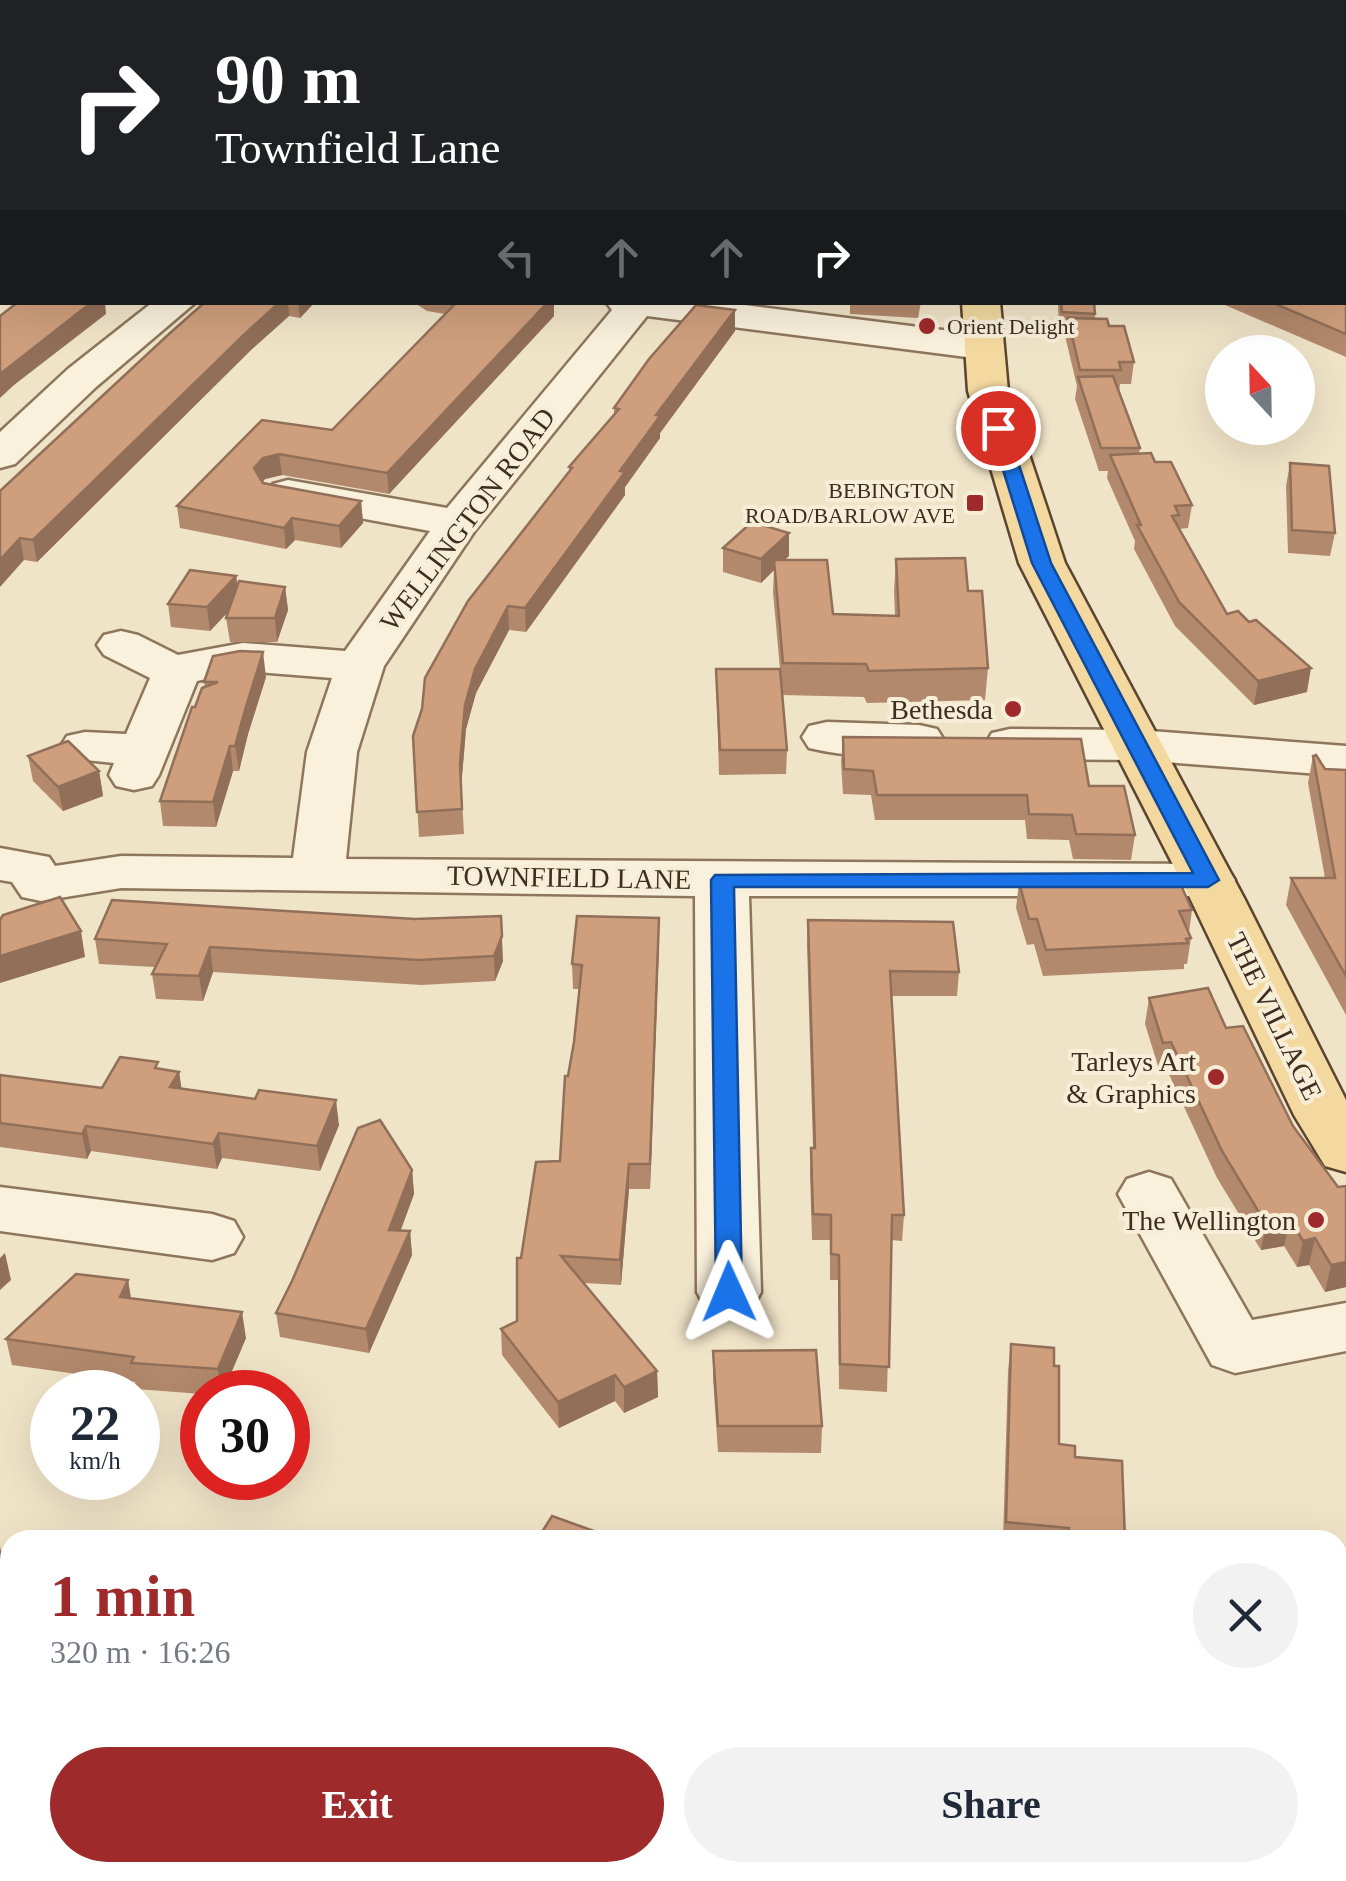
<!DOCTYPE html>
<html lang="en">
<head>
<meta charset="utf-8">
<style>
	body { margin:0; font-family:"Times New Roman",serif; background:#f2f2f3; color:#1f2937; height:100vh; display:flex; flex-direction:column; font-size:38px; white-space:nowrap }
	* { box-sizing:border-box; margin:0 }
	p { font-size:32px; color:#747a83 }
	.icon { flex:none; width:55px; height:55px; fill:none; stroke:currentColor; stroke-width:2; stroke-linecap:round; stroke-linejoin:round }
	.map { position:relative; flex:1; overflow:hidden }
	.drawer { position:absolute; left:0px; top:1530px; width:1348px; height:352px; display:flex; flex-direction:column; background:#fff; border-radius:30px 30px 0 0; box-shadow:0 10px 40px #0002 }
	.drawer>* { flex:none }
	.hud { position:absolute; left:0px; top:0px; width:1348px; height:305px; box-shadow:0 10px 40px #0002; background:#202124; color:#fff; overflow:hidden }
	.needle { width:65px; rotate:338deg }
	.controls { position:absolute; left:1205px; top:335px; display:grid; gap:20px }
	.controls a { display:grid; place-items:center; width:110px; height:110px; border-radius:50%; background:#fff; box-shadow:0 10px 40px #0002; font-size:50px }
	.speed { position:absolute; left:30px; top:1370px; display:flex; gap:20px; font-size:50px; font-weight:700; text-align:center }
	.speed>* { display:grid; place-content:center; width:130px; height:130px; border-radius:50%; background:#fff; box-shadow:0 10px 40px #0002; line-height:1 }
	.speed small { font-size:25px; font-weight:400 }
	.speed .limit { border:15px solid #d22; background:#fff; color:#111 }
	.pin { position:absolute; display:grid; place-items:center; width:85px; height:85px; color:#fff; margin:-42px; border:5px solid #fff; border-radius:50%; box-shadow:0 2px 10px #0007 }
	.me { position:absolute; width:110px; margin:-55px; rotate:359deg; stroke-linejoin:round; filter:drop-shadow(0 0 8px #0008) }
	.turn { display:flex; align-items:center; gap:35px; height:210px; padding:0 50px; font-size:45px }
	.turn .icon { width:130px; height:130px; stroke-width:2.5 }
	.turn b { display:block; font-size:70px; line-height:85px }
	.lanes { display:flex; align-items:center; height:95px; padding:0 50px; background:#0003; justify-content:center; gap:50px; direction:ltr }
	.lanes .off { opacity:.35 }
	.round { display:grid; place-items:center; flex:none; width:105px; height:105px; border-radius:52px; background:#f2f2f3 }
	.headline { display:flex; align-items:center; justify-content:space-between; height:170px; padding:0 50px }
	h1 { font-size:60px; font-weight:800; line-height:75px; color:#9e2a2b }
	.primary-button { display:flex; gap:20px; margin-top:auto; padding:20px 50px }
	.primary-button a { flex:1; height:115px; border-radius:60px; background:#9e2a2b; color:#fff; font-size:40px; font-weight:800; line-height:115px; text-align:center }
	.primary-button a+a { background:#f2f2f3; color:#1f2937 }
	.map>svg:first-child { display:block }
</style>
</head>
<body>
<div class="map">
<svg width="1346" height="1881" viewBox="0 0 1346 1881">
	<rect width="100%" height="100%" fill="#f0e4c8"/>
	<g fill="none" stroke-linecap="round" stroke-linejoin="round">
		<defs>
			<g id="minor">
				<polygon points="1346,54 1346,74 1345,75 1345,55"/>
				<rect x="1345" y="94" width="1" height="21"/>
				<polygon points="153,302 196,302 96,387 15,464 0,468 0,432 68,369"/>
				<polygon points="606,302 721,302 982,335 996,339 1002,347 996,355 982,359 647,316 474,532 384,666 357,752 346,859 1208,864 1227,868 1235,880 1227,892 1208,896 749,896 761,1292 752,1309 729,1316 706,1309 697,1292 695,896 121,888 41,901 22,897 12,882 0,880 0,848 49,857 55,866 121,856 293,858 307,752 332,678 243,671 197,681 159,775 152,786 134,790 116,786 109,775 114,763 67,758 60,747 67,736 85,732 126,734 150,678 104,655 97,645 104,635 121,631 138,635 178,655 243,643 345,651 430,531 273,502 266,493 273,484 288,480 447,508 612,310"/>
				<path d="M 827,722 L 919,725 L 937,729 L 944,740 L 937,751 C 899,760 847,757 809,748 L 802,737 L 809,726 Z"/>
				<polygon points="1010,729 1138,730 1346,746 1346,776 1138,760 1010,759 992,755 985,744 992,733"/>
				<polygon points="1149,1172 1171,1179 1252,1320 1346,1303 1346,1351 1235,1373 1212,1365 1118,1194 1127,1179"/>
				<polygon points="0,1187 212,1214 234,1221 243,1237 234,1253 212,1260 0,1231"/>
				<polygon points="1338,1720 1346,1721 1346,1787 1338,1786"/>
				<polygon points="0,1769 10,1772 10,1844 0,1840"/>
				<polygon points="89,1872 182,1872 186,1881 92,1881"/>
				<polygon points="422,1872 503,1872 500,1881 418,1881"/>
			</g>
			<g id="major">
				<polygon points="731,0 767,0 768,2 733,2"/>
				<polygon points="962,302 1000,302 1008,391 1065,563 1244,898 1346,1100 1346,1172 1325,1166 1294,1115 1190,898 1019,563 968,391"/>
			</g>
		</defs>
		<use href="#minor" stroke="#8d765c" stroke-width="5"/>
		<use href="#major" stroke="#5b4430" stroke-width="5"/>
		<use href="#minor" fill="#faf1dc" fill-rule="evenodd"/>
		<use href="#major" fill="#f3d9a0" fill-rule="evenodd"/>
		<polyline stroke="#3d2e20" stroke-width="5" stroke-dasharray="11 11" stroke-linecap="butt" points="897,0 903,2"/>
	</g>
	<g fill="#b2896c">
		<polygon points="1249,0 1346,0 1346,47 1345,2 1252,2"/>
		<polygon points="2,51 2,187 0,185 0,108 2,109 2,102 0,101 0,52"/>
		<polygon points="205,302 315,302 300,318 289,316 252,349 37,562 24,560 0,491"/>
		<polygon points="413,302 554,302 554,316 389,494 282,475 265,479 262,482 361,501 363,523 341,548 295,540 286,549 180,528 177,506 262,420 332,430 445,314 427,311"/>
		<polygon points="850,302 921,302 918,318 850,314"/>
		<polygon points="1058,302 1094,302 1095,319 1109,326 1134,362 1131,384 1120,384 1119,392 1140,448 1139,454 1155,462 1192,505 1188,528 1179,529 1227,614 1307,692 1254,705 1175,626 1134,549 1135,541 1107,478 1108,471 1099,471 1075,399 1077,386 1066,340 1067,334 1059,334"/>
		<polygon points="1218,302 1346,303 1346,357"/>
		<polygon points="735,310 735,331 660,433 660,438 625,487 625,495 526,632 509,630 476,693 466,729 461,788 464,834 419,837 413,736 569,471 569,467 614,415 614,408"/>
		<polygon points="1290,463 1335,533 1330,556 1288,553 1286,486"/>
		<polygon points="789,533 789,556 784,560 833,614 895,616 894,591 896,559 968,591 988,668 985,700 867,703 864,697 782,695 787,750 786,774 719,775 716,669 780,669 773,592 774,570 761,583 723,572 723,548"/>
		<polygon points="236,576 238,586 285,587 288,610 277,642 230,642 226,618 229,611 210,631 171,627 168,604"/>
		<polygon points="266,677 248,734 239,771 233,771 216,827 163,826 160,801 195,707 205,687 204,682"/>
		<polygon points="843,737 1089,786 1135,835 1131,860 1073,859 1069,840 1027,839 1025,820 875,820 871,795 843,794 841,762"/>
		<polygon points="28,756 99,771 103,796 63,811 33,781"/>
		<polygon points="1313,756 1325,769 1346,770 1346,1015 1286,905 1291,878 1325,878 1308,783"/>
		<polygon points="1085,874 1192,910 1189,932 1191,938 1187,964 1184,964 1184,969 1043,976 1034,944 1027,945 1016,908 1019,882 1084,880"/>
		<polygon points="415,919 503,961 495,981 421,985 213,972 203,1001 156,999 152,974 155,967 99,964 95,939"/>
		<polygon points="808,920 959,972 957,996 891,996 904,1215 902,1241 891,1240 887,1392 839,1389 838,1280 830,1280 830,1240 812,1240 810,1173 811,1148 813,1148 807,944"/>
		<polygon points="659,942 650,1189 629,1189 621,1285 583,1283 657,1371 658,1397 624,1413 615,1401 559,1428 502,1355 501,1329 517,1321 521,1258 560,1161 568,1076 574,1042 580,989 573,989 572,964"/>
		<polygon points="1208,988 1346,1287 1325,1292 1309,1265 1297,1267 1284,1246 1261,1250 1217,1178 1166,1068 1159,1069 1145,1024 1149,998"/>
		<polygon points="159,1069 179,1072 181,1089 339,1125 320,1171 222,1158 217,1169 91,1151 87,1159 0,1147 0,1075 102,1088"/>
		<polygon points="412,1170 414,1194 400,1231 410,1231 412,1255 369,1353 280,1337 276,1313"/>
		<polygon points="128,1280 131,1298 246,1338 223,1392 202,1392 202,1394 136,1389 135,1382 12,1365 6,1339"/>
		<polygon points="1011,1344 1054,1366 1059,1444 1075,1457 1125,1540 1003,1540 1008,1371"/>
		<polygon points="713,1351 822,1426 821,1453 718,1452 713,1378"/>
		<polygon points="10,1556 10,1633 0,1632 0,1582"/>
		<polygon points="1338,1798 1346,1802 1346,1881 1247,1881 1219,1872 1338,1872"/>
	</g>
	<g fill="#916f58">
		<polygon points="261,0 280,0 277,2 258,2"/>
		<polygon points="92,302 105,302 106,314 14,385 0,398 0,374"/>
		<polygon points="280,302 288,302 289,316 252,349 37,562 33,540 250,329"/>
		<polygon points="298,302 315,302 300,318"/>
		<polygon points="548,302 554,302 554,316 389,494 387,473"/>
		<polygon points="735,310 735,331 660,433 660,438 625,487 625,495 526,632 525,608 656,415"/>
		<polygon points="279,454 282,475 265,479 256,490 254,468 263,458"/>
		<polygon points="361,501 363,523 341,548 339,526"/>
		<polygon points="292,518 295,540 286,549 284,528"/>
		<polygon points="789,533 789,556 775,569 774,560 774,570 761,583 761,559"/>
		<polygon points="20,538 24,560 0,587 0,560"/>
		<polygon points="236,576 239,600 210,631 207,607"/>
		<polygon points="285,587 288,610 277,642 275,618"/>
		<polygon points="508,606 509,630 476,693 466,729 461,788 464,834 460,764 465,705 475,669"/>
		<polygon points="263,652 266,677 248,734 239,771 235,746 245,710"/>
		<polygon points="1311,668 1307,692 1254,705 1258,681"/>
		<polygon points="230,746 233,771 216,827 213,802"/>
		<polygon points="99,771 103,796 63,811 58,787"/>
		<polygon points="501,916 503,961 495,981 494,956"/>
		<polygon points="659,918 659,942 650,1189 650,1164"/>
		<polygon points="81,931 85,957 0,983 0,956"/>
		<polygon points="210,947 213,972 203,1001 199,976"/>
		<polygon points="179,1072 183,1097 170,1087"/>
		<polygon points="336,1100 339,1125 320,1171 317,1146"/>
		<polygon points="86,1126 91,1151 87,1159 82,1134"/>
		<polygon points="219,1133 222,1158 217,1169 213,1144"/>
		<polygon points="629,1164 629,1189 621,1285 620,1260"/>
		<polygon points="412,1170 414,1194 392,1254 389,1230"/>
		<polygon points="1290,1219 1284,1246 1261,1250 1266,1224"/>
		<polygon points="410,1231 412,1255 369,1353 366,1329"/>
		<polygon points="1315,1238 1309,1265 1297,1267 1303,1241"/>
		<polygon points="5,1253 11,1280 0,1290 0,1258"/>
		<polygon points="1346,1262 1346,1287 1325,1292 1331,1265"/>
		<polygon points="128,1280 132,1306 120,1297"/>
		<polygon points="242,1312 246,1338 223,1392 221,1392 218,1369"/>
		<polygon points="657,1371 658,1397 624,1413 624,1387"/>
		<polygon points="615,1375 615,1401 559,1428 558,1402"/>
		<polygon points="0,1547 4,1563 0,1567"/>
	</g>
	<g fill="#cf9f7d" stroke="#916f58" stroke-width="2.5">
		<polygon points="115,0 261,0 258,2 112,2"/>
		<polygon points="652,0 736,0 742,2 643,2"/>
		<polygon points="1275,0 1346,0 1346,28 1345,2 1278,2"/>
		<polygon points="2,51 2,86 0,84 0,52"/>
		<polygon points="2,90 2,169 0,168 0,108 2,109"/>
		<polygon points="1345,240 1346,240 1345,277"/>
		<polygon points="18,302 92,302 0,374 0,316"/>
		<polygon points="205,302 280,302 250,329 33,540 20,538 0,560 0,491 169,334"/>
		<polygon points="457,302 548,302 387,473 279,454 263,458 254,468 263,483 361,501 339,526 292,518 284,528 177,506 262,420 332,430"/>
		<polygon points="1061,302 1094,302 1095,314 1062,312"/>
		<polygon points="1271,302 1346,303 1346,334"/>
		<polygon points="696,305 735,310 656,415 660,416 620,471 625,472 525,608 508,606 475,669 465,705 460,764 462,809 417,812 413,736 422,709 425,678 468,601 572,468 569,467 619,409 614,408 649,359"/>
		<polygon points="1068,318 1107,319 1109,326 1124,326 1134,362 1119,362 1121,370 1080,370"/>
		<polygon points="1113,376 1140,448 1101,448 1078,377"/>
		<polygon points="1151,453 1155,462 1171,462 1192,505 1175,506 1179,515 1172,516 1227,614 1238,611 1249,622 1256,620 1311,668 1258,681 1179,602 1137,525 1141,525 1110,455"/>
		<polygon points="1290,463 1329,466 1335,533 1292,530"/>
		<polygon points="752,522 789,533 761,559 723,548"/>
		<polygon points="965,558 968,591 982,591 988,668 869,671 866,664 783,663 774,560 827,560 833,614 899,616 896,559"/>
		<polygon points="190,570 236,576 207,607 168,604"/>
		<polygon points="239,581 285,587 275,618 226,618"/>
		<polygon points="240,651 263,652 245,710 235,746 230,746 213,802 160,801 192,707 195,707 202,688 218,682 204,682 213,656"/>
		<polygon points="716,669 780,669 787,750 720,750"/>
		<polygon points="843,737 1081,739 1089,786 1124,786 1135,835 1076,834 1072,815 1029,814 1027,795 877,795 873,771 844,769"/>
		<polygon points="68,741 99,771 58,787 28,756"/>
		<polygon points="1316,755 1325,769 1346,770 1346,976 1291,878 1335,878 1313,756"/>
		<polygon points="1085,874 1176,874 1192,910 1179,911 1191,938 1186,939 1188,943 1046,950 1037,919 1029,919 1019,882 1086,880"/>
		<polygon points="60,897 81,931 0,956 0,920 3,915"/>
		<polygon points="112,900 415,919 501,916 502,936 494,956 419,960 210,947 199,976 152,974 167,944 95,939"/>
		<polygon points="577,916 659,918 650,1164 629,1164 620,1260 561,1256 657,1371 624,1387 615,1375 558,1402 501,1329 517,1321 517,1258 521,1258 536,1162 560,1161 565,1076 568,1076 574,1042 582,965 572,964"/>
		<polygon points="808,920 953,922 959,972 890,971 904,1215 892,1215 889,1367 840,1364 839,1255 831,1254 831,1215 813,1214 811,1148 815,1148"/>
		<polygon points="1208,988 1226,1028 1243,1026 1293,1126 1338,1187 1346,1186 1346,1262 1331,1265 1315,1238 1303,1241 1290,1219 1266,1224 1222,1151 1171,1042 1163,1043 1149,998"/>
		<polygon points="120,1057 158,1062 155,1068 179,1072 170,1087 255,1099 259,1090 336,1100 317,1146 219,1133 213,1144 86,1126 82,1134 0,1123 0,1075 102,1088"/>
		<polygon points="380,1120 412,1170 389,1230 410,1231 366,1329 276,1313 292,1281 358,1128"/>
		<polygon points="76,1274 128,1280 120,1297 242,1312 218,1369 131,1363 134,1357 6,1339"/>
		<polygon points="1011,1344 1054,1348 1054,1366 1059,1366 1059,1444 1075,1446 1075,1457 1122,1461 1125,1540 1068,1535 1069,1528 1006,1522"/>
		<polygon points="816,1350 822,1426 718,1426 713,1351"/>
		<polygon points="552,1516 619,1540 537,1540"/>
		<polygon points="10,1556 10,1607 0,1606 0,1582"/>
		<polygon points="1338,1798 1346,1802 1346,1860 1338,1858"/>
		<polygon points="702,1872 968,1872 966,1881 699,1881"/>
		<polygon points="1288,1877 1346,1880 1346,1881 1287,1881"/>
	</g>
	<polygon fill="#1a73e8" stroke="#114b97" stroke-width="2.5" points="998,423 1007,428 1051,563 1219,880 1208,887 734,887 742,1292 738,1299 720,1299 716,1292 711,880 715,875 1193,873 1032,563 990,428"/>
	<g fill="#9e2a2b" stroke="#f7eed8" stroke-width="4">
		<circle cx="927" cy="326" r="10"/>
		<rect x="965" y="493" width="20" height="20" rx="5"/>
		<circle cx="1013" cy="709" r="10"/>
		<circle cx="1216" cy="1077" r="10"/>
		<circle cx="1316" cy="1220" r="10"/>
	</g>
	<g text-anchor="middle" stroke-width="8" stroke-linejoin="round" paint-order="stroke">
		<g font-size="22" fill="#3d2e20" stroke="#f7eed8" text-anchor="start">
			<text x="947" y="334">Orient Delight</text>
			<text x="955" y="498" text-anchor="end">BEBINGTON<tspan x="955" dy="25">ROAD/BARLOW AVE</tspan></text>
		</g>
		<g font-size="28" fill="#3d2e20" stroke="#f7eed8">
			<text transform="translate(467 519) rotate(-53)" y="10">WELLINGTON ROAD</text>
			<text transform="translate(569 877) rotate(1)" y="10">TOWNFIELD LANE</text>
			<text transform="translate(1275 1016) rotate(64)" y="10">THE VILLAGE</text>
		</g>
		<g font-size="28" fill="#3d2e20" stroke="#f7eed8" text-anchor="end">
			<text x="993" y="719">Bethesda</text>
			<text x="1196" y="1071">Tarleys Art<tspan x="1196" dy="32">&amp; Graphics</tspan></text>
			<text x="1296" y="1230">The Wellington</text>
		</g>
	</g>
</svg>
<div class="controls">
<a><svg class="needle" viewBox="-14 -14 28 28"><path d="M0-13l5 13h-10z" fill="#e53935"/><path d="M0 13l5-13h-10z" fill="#747a83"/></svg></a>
</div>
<div class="speed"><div>22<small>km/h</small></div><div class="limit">30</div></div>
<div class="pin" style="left:998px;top:428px;background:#d93025"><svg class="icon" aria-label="arrive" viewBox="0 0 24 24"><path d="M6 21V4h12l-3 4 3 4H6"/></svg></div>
<svg class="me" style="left:729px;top:1292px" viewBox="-20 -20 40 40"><path d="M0-17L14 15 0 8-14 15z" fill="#1a73e8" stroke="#fff" stroke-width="4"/></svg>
<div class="hud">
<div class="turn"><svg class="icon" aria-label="right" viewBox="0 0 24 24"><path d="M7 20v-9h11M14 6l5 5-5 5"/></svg><div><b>90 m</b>Townfield Lane</div></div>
<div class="lanes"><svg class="icon off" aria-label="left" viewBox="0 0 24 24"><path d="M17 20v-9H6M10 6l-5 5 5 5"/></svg><svg class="icon off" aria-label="ahead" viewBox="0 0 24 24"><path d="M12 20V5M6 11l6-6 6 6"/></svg><svg class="icon off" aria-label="ahead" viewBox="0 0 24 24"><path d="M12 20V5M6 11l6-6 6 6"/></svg><svg class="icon" aria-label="right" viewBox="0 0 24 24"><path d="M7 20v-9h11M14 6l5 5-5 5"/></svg></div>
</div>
<section class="drawer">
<div class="headline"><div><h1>1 min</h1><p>320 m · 16:26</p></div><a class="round"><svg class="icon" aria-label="close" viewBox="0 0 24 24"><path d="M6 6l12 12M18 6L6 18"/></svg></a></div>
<div class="primary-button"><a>Exit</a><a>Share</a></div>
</section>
</div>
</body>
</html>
